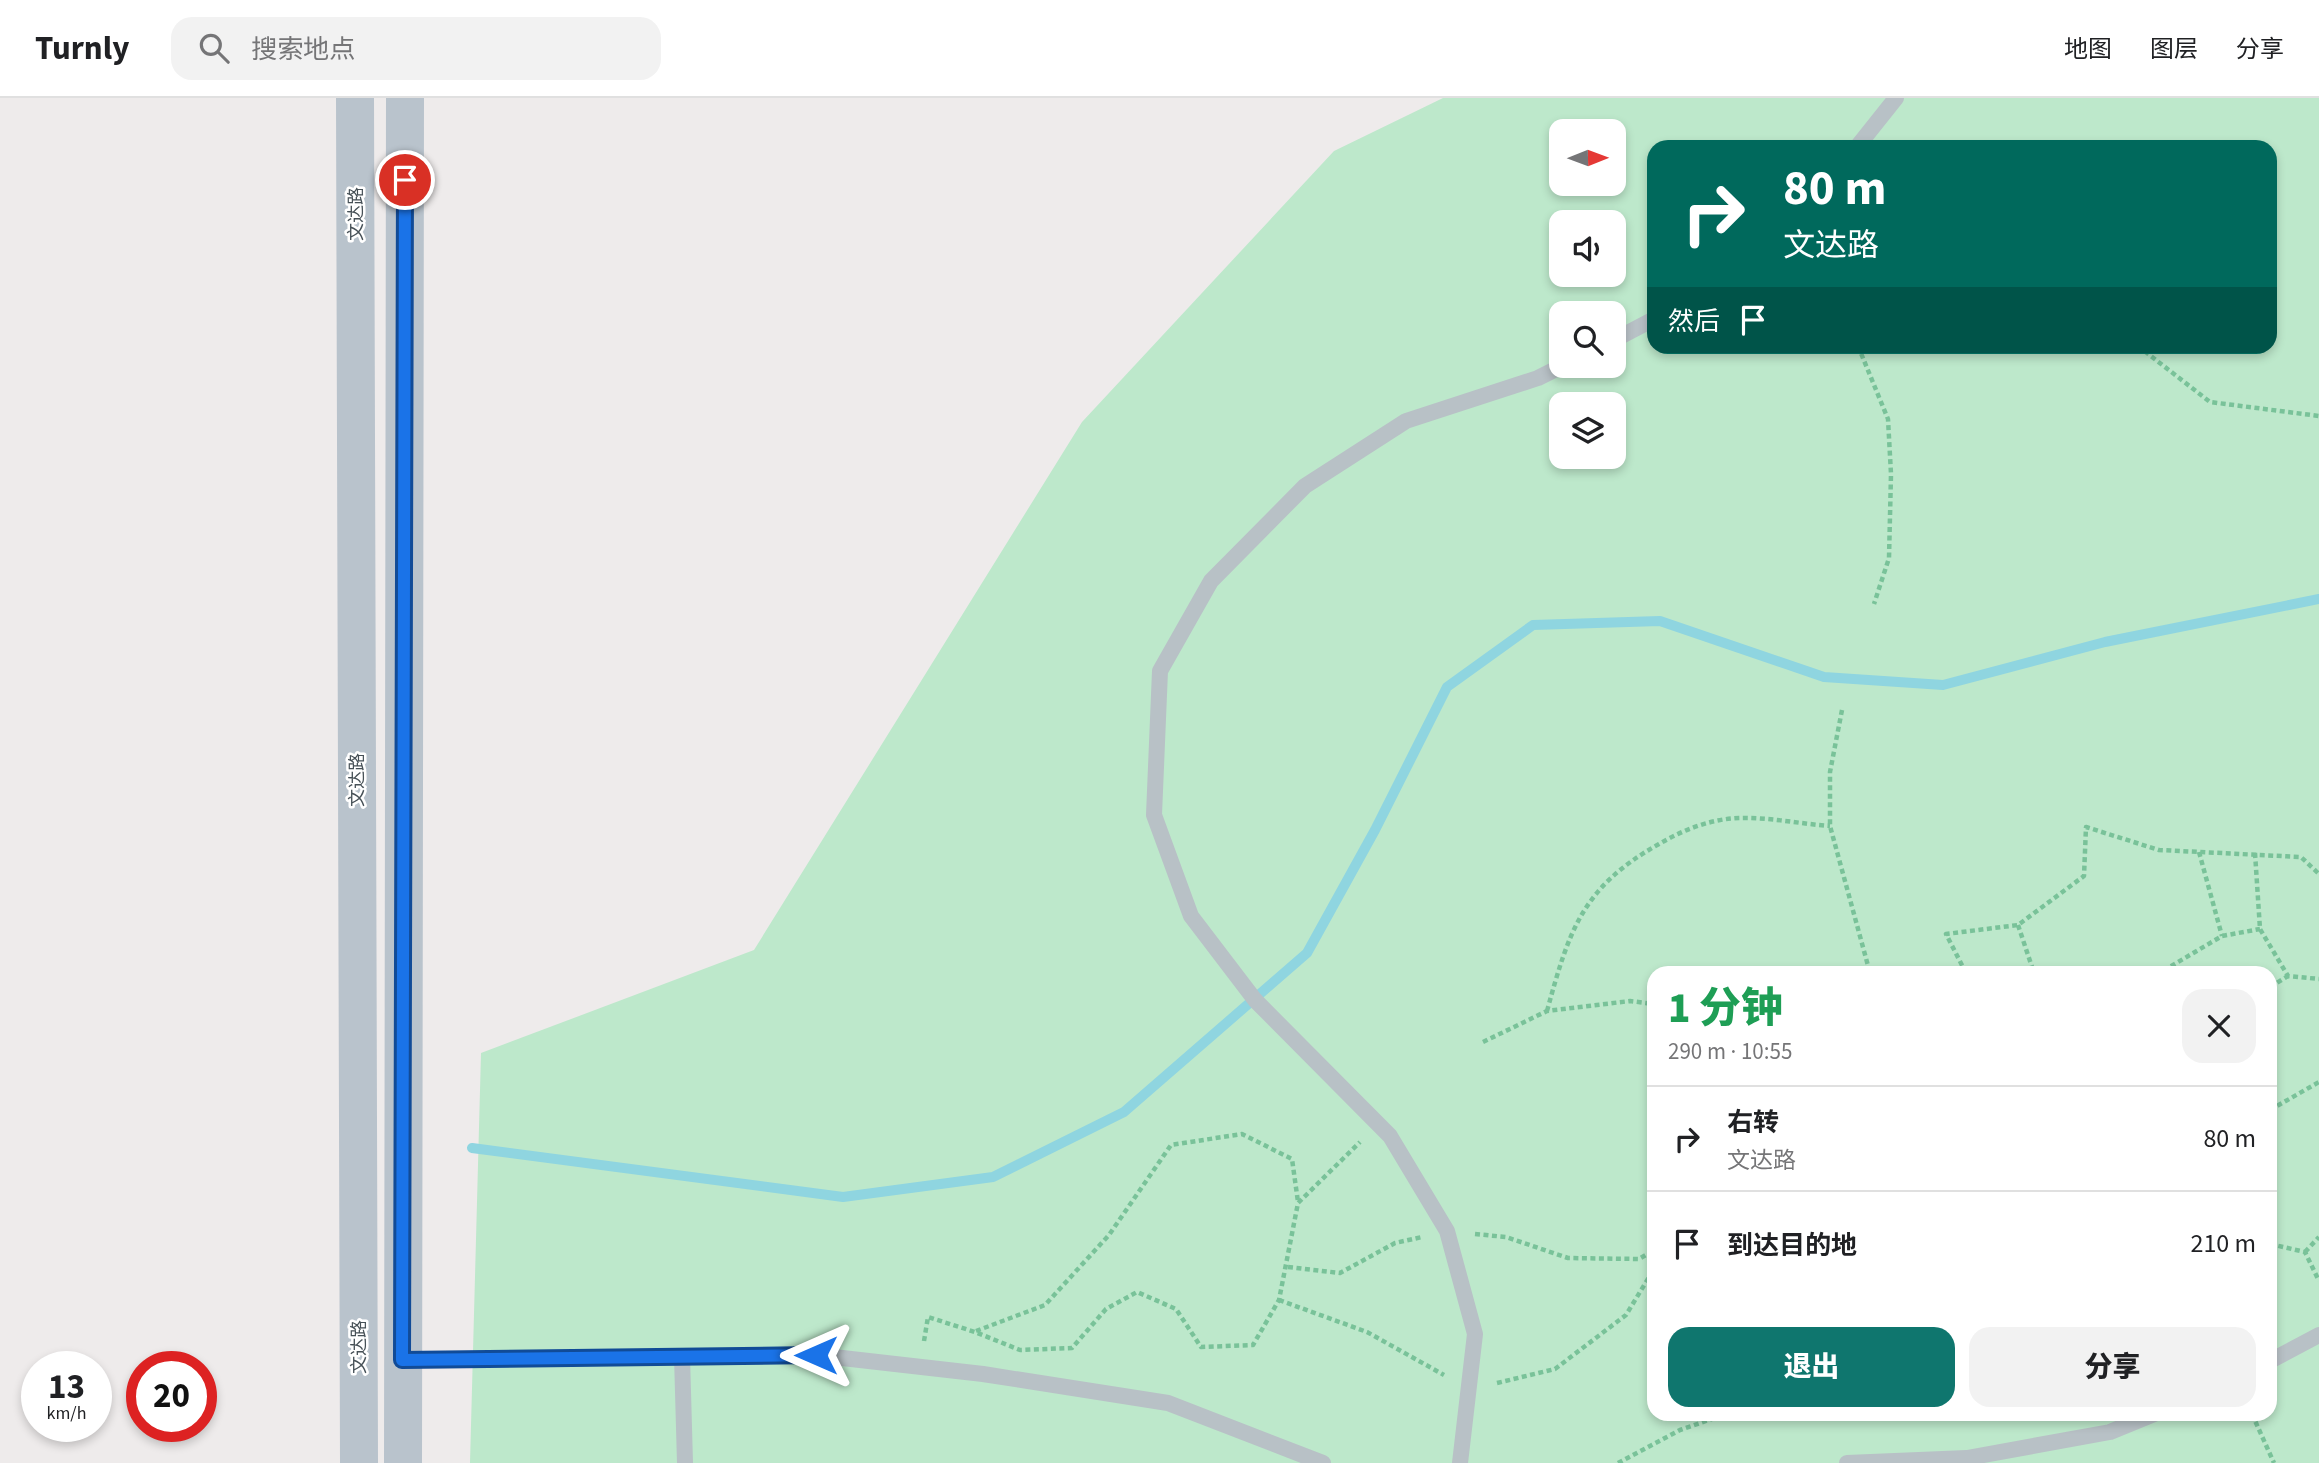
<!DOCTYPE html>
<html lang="zh">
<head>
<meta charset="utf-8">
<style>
	body { margin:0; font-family:"Source Sans 3","Noto Sans SC",sans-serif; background:#f2f2f2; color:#202124; height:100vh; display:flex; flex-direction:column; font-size:26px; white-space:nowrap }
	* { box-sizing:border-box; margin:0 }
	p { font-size:23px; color:#757577 }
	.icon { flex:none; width:38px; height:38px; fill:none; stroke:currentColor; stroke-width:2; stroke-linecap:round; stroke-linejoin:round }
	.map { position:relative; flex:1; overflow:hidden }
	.details { position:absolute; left:1647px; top:868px; width:630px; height:455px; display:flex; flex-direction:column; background:#fff; border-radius:21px; box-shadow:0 4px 10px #0003 }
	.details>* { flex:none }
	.banner { position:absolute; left:1647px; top:42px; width:630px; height:214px; border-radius:21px; box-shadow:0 4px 10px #0003; background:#00695c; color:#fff; overflow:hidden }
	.needle { width:46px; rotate:89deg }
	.buttons { position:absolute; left:1549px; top:21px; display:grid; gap:14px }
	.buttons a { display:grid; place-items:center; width:77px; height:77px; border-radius:14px; background:#fff; box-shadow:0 4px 10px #0003; font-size:35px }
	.speed { position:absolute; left:21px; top:1253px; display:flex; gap:14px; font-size:35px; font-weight:700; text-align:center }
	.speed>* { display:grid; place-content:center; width:91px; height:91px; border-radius:50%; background:#fff; box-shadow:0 4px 10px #0003; line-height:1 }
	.speed small { font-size:18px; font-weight:400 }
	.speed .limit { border:10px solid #d22; background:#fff; color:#111 }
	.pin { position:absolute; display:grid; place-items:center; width:60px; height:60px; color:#fff; margin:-30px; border:4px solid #fff; border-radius:50%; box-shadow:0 2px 7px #0007 }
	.me { position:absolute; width:77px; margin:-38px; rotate:270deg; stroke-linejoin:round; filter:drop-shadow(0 0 5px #0008) }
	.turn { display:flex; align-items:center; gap:24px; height:147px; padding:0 21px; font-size:32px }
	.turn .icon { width:91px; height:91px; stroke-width:2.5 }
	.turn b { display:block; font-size:49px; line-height:60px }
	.then { display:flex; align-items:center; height:66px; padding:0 21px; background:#0003; gap:14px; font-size:26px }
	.round { display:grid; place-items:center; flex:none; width:74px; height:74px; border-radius:21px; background:#f2f2f2 }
	.headline { display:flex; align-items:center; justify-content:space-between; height:119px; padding:0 21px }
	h1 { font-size:42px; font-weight:800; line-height:52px; color:#1e9e55 }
	.cta { display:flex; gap:14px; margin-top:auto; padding:14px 21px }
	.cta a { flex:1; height:80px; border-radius:21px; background:#0f766e; color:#fff; font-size:28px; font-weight:800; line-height:80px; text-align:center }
	.cta a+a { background:#f2f2f2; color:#202124 }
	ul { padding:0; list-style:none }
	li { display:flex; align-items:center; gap:21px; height:105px; padding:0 21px; border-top:2px solid #e0e0e0 }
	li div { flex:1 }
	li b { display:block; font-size:26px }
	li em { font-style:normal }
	header { display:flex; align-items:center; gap:42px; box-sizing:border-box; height:98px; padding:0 35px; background:#fff; border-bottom:2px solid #e0e0e0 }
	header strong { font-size:33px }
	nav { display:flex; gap:38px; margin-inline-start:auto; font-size:24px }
	.search { width:490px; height:63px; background:#f2f2f2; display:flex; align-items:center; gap:18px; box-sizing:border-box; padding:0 24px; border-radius:21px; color:#757577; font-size:26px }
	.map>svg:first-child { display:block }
</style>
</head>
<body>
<header>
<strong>Turnly</strong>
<div class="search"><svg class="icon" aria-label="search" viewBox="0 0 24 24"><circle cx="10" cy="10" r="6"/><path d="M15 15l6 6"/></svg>搜索地点</div>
<nav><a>地图</a><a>图层</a><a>分享</a></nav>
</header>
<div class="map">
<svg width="2319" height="1365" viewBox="0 0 2319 1365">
	<rect width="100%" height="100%" fill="#eeebeb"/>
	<path fill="#bde8cb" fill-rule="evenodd" d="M 1443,0 L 2319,0 L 2319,1365 L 470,1365 L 481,955 L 754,852 L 1082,324 L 1334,53 ZM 1561,33 L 1614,33 L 1614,86 L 1561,86 ZM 1654,49 L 2270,49 L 2270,248 L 1654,248 ZM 1561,124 L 1614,124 L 1614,177 L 1561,177 ZM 1561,215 L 1614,215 L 1614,268 L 1561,268 ZM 1561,306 L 1614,306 L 1614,359 L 1561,359 ZM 1654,875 L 2270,875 L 2270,1316 L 1654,1316 Z"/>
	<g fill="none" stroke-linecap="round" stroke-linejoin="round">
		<polyline stroke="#8fd5e0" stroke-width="10" points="472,1050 843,1099 993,1079 1124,1014 1307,855 1375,732 1447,589 1533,527 1660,523 1824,579 1943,587 2105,544 2319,501"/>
		<g stroke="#79c299" stroke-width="4.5" stroke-dasharray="5 3.5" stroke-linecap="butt">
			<polyline points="1858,248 1888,321 1891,376 1889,460 1874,506"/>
			<polyline points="2138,248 2210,304 2319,318"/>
			<polyline points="1861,254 1871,248"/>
			<polyline points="1842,612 1830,674 1830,728 1870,875"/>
			<polyline points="2199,754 2222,838"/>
			<polyline points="2255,755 2260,831 2288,878 2319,881"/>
			<polyline points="2018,827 2034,875"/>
			<polyline points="1966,875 1946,836 2018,827 2084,778 2086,729 2159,752 2301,759 2319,776"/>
			<polyline points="2167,875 2168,870 2222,838 2260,831"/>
			<polyline points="2270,889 2288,878"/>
			<path d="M 1547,913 C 1569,833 1582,789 1659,746 C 1683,732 1710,721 1739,720 C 1769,719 1801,726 1830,728"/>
			<polyline points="1483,944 1547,913 1630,903 1654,906"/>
			<polyline points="2270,1012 2319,984"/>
			<polyline points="1475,1136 1506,1139 1568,1160 1639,1161 1654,1152"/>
			<polyline points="2270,1146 2305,1154 2319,1183"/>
			<polyline points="2305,1154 2319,1139"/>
			<polyline points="1288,1169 1340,1175 1395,1145 1422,1139"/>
			<polyline points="1279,1202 1367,1234 1444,1277"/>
			<polyline points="976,1233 1045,1207 1109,1137 1171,1047 1242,1036 1292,1061 1298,1104"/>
			<polyline points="924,1243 928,1219 975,1234 1020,1252 1072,1250 1106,1211 1137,1194 1176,1211 1201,1249 1253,1247 1279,1202 1298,1105 1360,1044"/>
			<polyline points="1497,1285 1555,1271 1626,1217 1654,1171"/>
			<polyline points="2252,1316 2274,1365"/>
			<polyline points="1618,1365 1680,1332 1726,1316"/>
		</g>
		<g stroke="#b8c1c6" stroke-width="16">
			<polyline points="1857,49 1896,0"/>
			<polyline points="1614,242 1654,221"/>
			<polyline points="682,1258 685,1365"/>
			<polyline points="402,1262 816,1257 983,1276 1168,1305 1323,1365"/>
			<polyline points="2270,1263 2319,1237"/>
			<polyline points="1460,1365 1475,1236 1447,1133 1390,1038 1255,902 1191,818 1154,717 1160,573 1211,483 1305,388 1406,323 1538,280 1562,268"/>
			<polyline points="1847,1365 1967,1360 2110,1334 2154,1316"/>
		</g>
		<g stroke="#b9c3cc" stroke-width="38">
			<polyline points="355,0 359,1365"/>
			<polyline points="403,1365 405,0"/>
		</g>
	</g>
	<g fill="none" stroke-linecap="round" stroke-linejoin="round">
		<defs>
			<polyline id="route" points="405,82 402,1262 816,1257"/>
		</defs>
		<use href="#route" stroke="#114b97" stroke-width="18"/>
		<use href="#route" stroke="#1a73e8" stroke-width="12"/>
	</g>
	<g text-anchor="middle" stroke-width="5" stroke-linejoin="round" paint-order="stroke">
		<g font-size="18" fill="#465056" stroke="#fff">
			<text transform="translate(356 116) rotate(-90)" y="6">文达路</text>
			<text transform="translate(357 682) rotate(-90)" y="6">文达路</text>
			<text transform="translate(359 1249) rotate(-90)" y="6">文达路</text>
		</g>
	</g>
</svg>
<div class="buttons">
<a><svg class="needle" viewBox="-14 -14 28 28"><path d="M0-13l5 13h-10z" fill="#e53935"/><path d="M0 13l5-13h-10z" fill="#757577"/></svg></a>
<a><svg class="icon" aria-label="sound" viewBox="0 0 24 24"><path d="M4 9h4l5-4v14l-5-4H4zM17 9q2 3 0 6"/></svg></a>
<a><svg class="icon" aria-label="search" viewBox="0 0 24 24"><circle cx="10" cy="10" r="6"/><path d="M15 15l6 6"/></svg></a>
<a><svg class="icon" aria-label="layers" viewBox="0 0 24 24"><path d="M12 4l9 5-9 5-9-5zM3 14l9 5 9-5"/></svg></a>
</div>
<div class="speed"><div>13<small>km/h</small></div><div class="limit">20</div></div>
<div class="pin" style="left:405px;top:82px;background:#d93025"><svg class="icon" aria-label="arrive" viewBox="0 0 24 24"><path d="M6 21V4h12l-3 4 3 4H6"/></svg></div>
<svg class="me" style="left:816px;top:1257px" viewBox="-20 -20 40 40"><path d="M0-17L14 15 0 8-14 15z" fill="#1a73e8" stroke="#fff" stroke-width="4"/></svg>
<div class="banner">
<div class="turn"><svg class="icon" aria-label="right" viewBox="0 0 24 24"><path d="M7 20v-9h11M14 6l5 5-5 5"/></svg><div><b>80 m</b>文达路</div></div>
<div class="then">然后<svg class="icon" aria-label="arrive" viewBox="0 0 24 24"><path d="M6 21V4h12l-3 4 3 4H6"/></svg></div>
</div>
<section class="details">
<div class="headline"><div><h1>1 分钟</h1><p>290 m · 10:55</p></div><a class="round"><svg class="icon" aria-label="close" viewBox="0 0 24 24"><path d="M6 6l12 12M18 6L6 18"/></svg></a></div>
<ul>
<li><svg class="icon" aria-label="right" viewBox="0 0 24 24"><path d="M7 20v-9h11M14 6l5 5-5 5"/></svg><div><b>右转</b><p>文达路</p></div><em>80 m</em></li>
<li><svg class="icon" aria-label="arrive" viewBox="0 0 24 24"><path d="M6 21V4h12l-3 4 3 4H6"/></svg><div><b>到达目的地</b></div><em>210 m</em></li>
</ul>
<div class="cta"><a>退出</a><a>分享</a></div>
</section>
</div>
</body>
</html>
